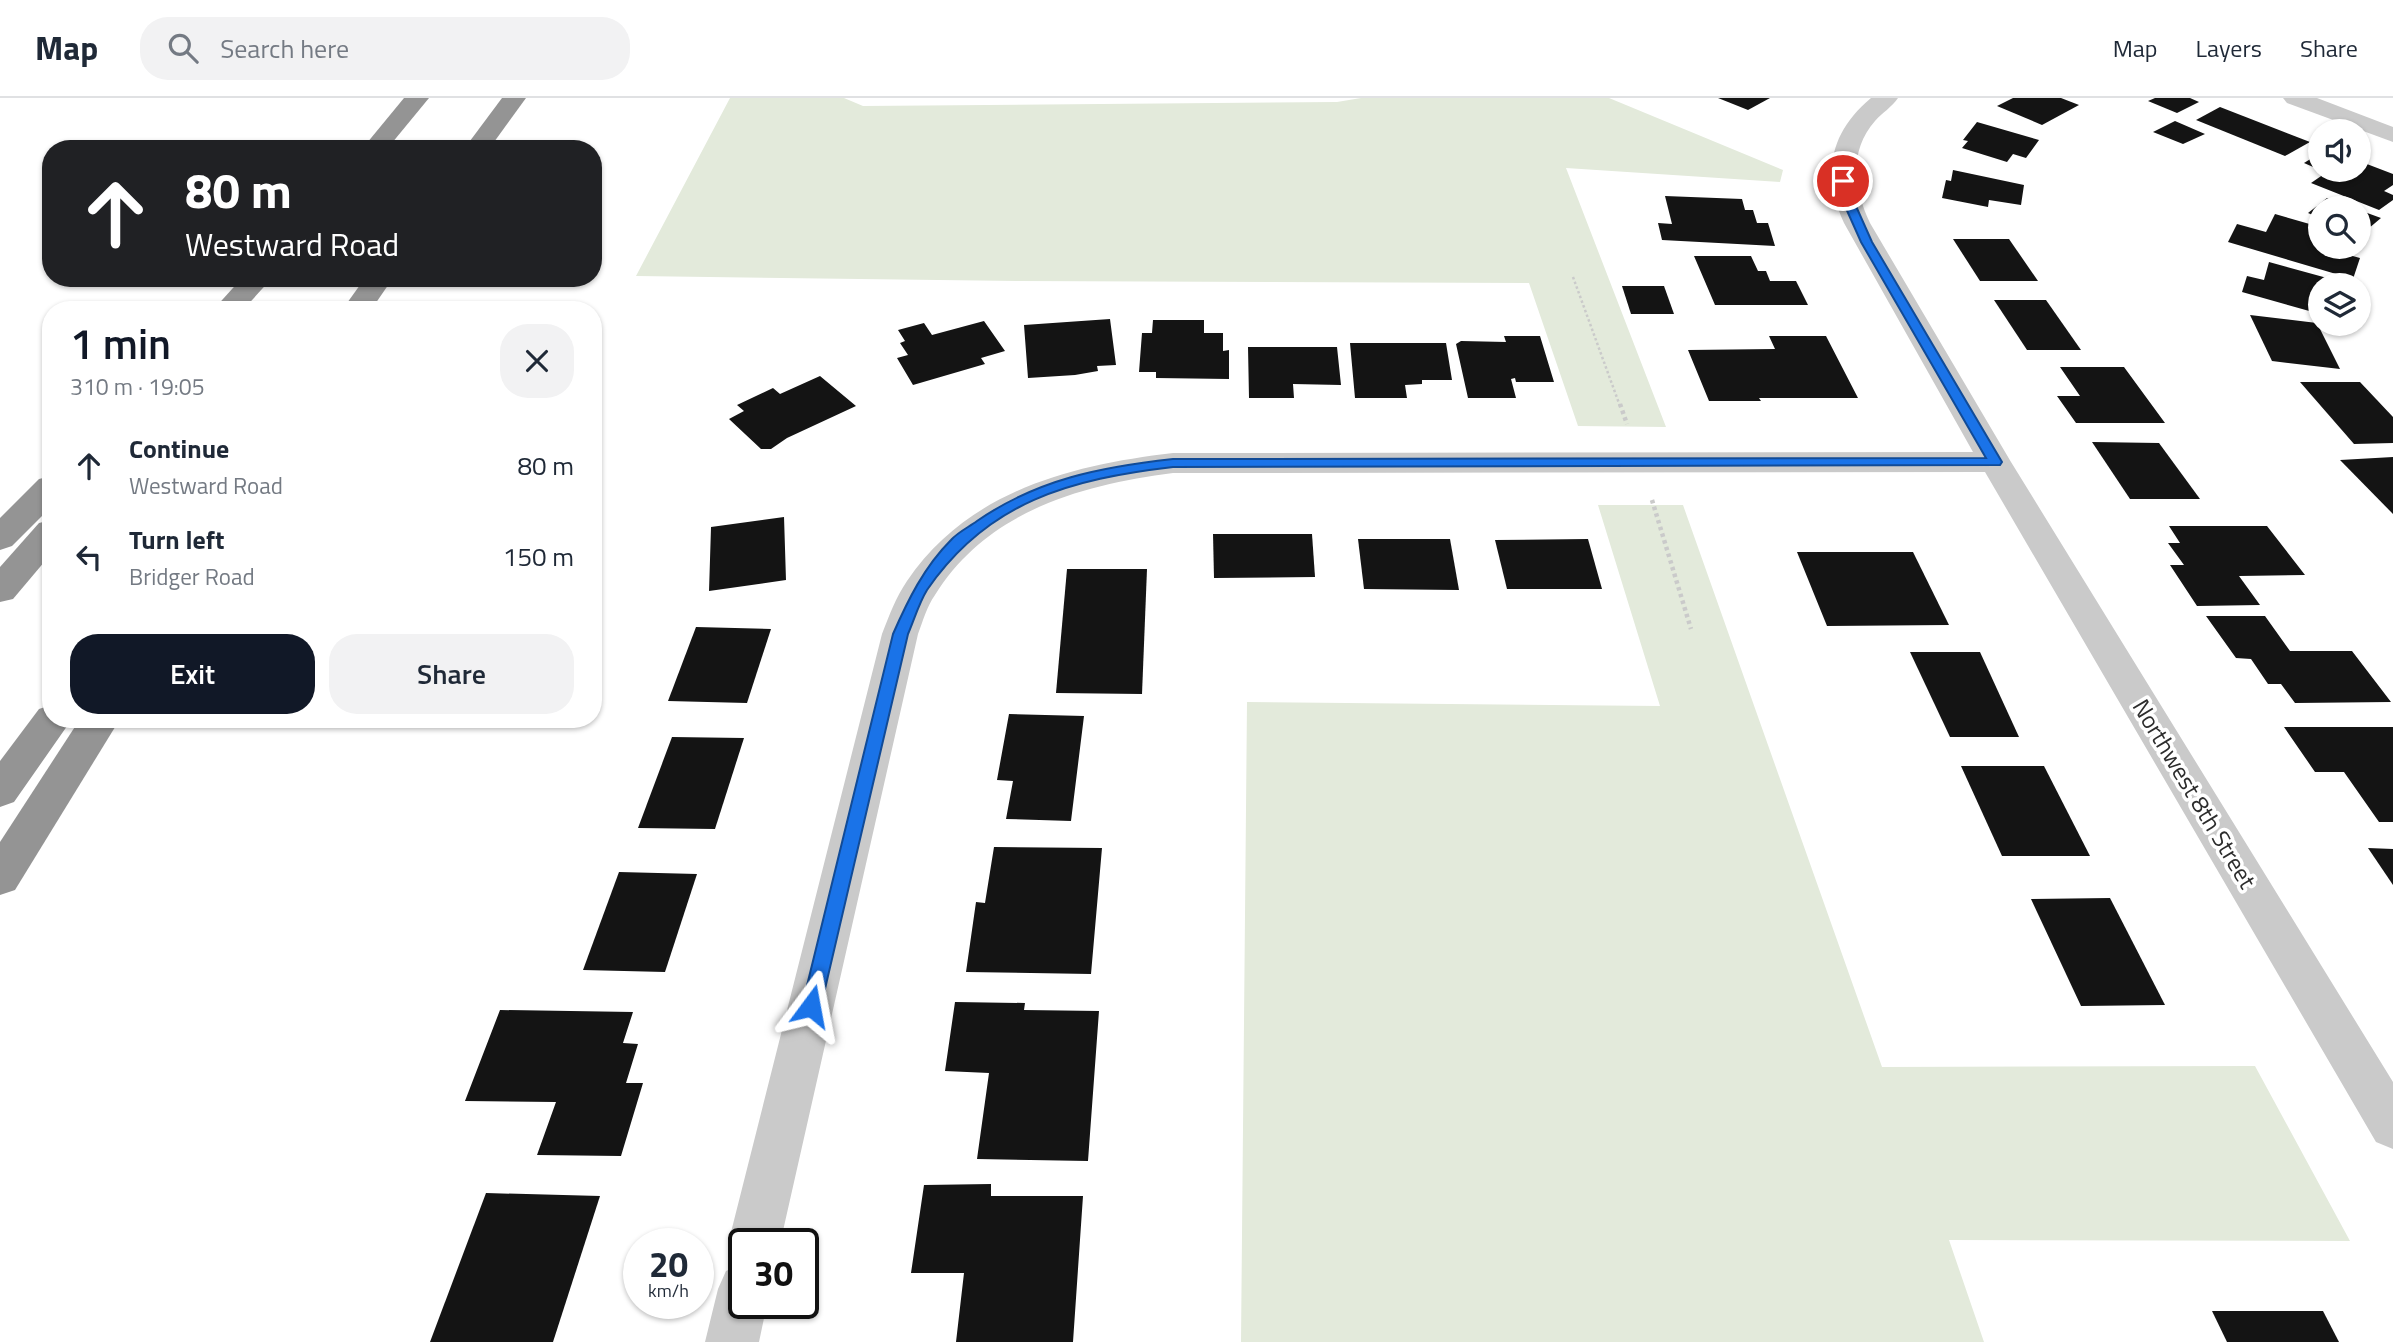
<!DOCTYPE html>
<html lang="en">
<head>
<meta charset="utf-8">
<style>
	body { margin:0; font-family:"Titillium Web",sans-serif; background:#f2f2f3; color:#1f2937; height:100vh; display:flex; flex-direction:column; font-size:26px; white-space:nowrap }
	* { box-sizing:border-box; margin:0 }
	p { font-size:23px; color:#747a83 }
	.icon { flex:none; width:38px; height:38px; fill:none; stroke:currentColor; stroke-width:2; stroke-linecap:round; stroke-linejoin:round }
	.map { position:relative; flex:1; overflow:hidden }
	.drawer { position:absolute; left:42px; top:203px; width:560px; height:427px; display:flex; flex-direction:column; background:#fff; border-radius:28px; box-shadow:0 2px 5px #0004 }
	.drawer>* { flex:none }
	.guide { position:absolute; left:42px; top:42px; width:560px; height:147px; border-radius:28px; box-shadow:0 2px 5px #0004; background:#202124; color:#fff; overflow:hidden }
	.fabs { position:absolute; left:2308px; top:21px; display:grid; gap:14px }
	.fabs a { display:grid; place-items:center; width:63px; height:63px; border-radius:50%; background:#fff; box-shadow:0 2px 5px #0004; font-size:35px }
	.speed { position:absolute; left:623px; top:1130px; display:flex; gap:14px; font-size:35px; font-weight:700; text-align:center }
	.speed>* { display:grid; place-content:center; width:91px; height:91px; border-radius:50%; background:#fff; box-shadow:0 2px 5px #0004; line-height:1 }
	.speed small { font-size:18px; font-weight:400 }
	.speed .limit { border:4px solid #111; border-radius:10px; background:#fff; color:#111 }
	.pin { position:absolute; display:grid; place-items:center; width:60px; height:60px; color:#fff; margin:-30px; border:4px solid #fff; border-radius:50%; box-shadow:0 2px 7px #0007 }
	.me { position:absolute; width:77px; margin:-38px; rotate:13deg; stroke-linejoin:round; filter:drop-shadow(0 0 5px #0008) }
	.turn { display:flex; align-items:center; gap:24px; height:147px; padding:0 28px; font-size:32px }
	.turn .icon { width:91px; height:91px; stroke-width:2.5 }
	.turn b { display:block; font-size:49px; line-height:60px }
	.round { display:grid; place-items:center; flex:none; width:74px; height:74px; border-radius:28px; background:#f2f2f3 }
	.overview { display:flex; align-items:center; justify-content:space-between; height:119px; padding:0 28px }
	h1 { font-size:42px; font-weight:600; line-height:52px; color:#111827 }
	.action { display:flex; gap:14px; margin-top:auto; padding:14px 28px }
	.action a { flex:1; height:80px; border-radius:28px; background:#111827; color:#fff; font-size:28px; font-weight:600; line-height:80px; text-align:center }
	.action a+a { background:#f2f2f3; color:#1f2937 }
	ul { padding:0; list-style:none }
	li { display:flex; align-items:center; gap:21px; height:91px; padding:0 28px }
	li div { flex:1 }
	li b { display:block; font-size:26px }
	li em { font-style:normal }
	header { display:flex; align-items:center; gap:42px; box-sizing:border-box; height:98px; padding:0 35px; background:#fff; border-bottom:2px solid #e0e1e3 }
	header strong { font-size:33px }
	nav { display:flex; gap:38px; margin-inline-start:auto; font-size:24px }
	.search { width:490px; height:63px; background:#f2f2f3; display:flex; align-items:center; gap:18px; box-sizing:border-box; padding:0 24px; border-radius:28px; color:#747a83; font-size:26px }
	.map>svg:first-child { display:block }
</style>
</head>
<body>
<header>
<strong>Map</strong>
<div class="search"><svg class="icon" aria-label="search" viewBox="0 0 24 24"><circle cx="10" cy="10" r="6"/><path d="M15 15l6 6"/></svg>Search here</div>
<nav><a>Map</a><a>Layers</a><a>Share</a></nav>
</header>
<div class="map">
<svg width="2393" height="1244" viewBox="0 0 2393 1244">
	<rect width="100%" height="100%" fill="#fff"/>
	<g fill="#e3eadb">
		<polygon points="730,0 844,0 863,8 1337,4 1361,0 1609,0 1783,72 1780,84 1566,70 1666,329 1578,328 1529,185 1017,183 636,178"/>
		<polygon points="1598,407 1683,407 1882,969 2255,968 2350,1143 1949,1142 1984,1244 1241,1244 1247,604 1660,608"/>
	</g>
	<g fill="#141414">
		<polygon points="1718,0 1770,0 1748,12"/>
		<polygon points="2013,0 2061,0 2079,7 2042,27 1997,8"/>
		<polygon points="2155,0 2190,0 2199,4 2177,15 2148,3"/>
		<polygon points="2220,9 2310,44 2285,58 2196,22"/>
		<polygon points="2175,23 2205,36 2183,46 2153,34"/>
		<polygon points="1977,24 2039,42 2026,60 2013,56 2007,64 1962,50 1968,43 1963,42"/>
		<polygon points="2320,55 2320,72 2304,65"/>
		<polygon points="2359,63 2393,76 2393,87 2384,93 2393,97 2393,102 2379,112 2311,85 2327,74 2321,72 2359,72"/>
		<polygon points="1953,72 2024,87 2021,107 1989,102 1988,109 1942,100 1946,82 1951,83"/>
		<polygon points="1665,98 1742,101 1745,112 1753,112 1757,125 1768,125 1775,148 1662,142 1658,125 1672,126"/>
		<polygon points="2327,100 2354,110 2320,110 2320,120 2308,115"/>
		<polygon points="2359,112 2381,120 2362,136 2359,134"/>
		<polygon points="2275,116 2320,129 2320,149 2340,149 2338,154 2360,160 2353,181 2228,144 2237,126 2266,134"/>
		<polygon points="1953,141 2009,141 2038,183 1980,183"/>
		<polygon points="1694,158 1751,158 1758,173 1766,173 1770,183 1796,183 1808,207 1715,207"/>
		<polygon points="2269,164 2349,186 2349,187 2320,187 2320,216 2242,194 2247,178 2264,182"/>
		<polygon points="1622,188 1664,188 1674,216 1631,216"/>
		<polygon points="1994,202 2046,202 2081,252 2027,252"/>
		<polygon points="2250,217 2317,225 2340,271 2272,263"/>
		<polygon points="1110,221 1116,267 1097,268 1098,273 1075,277 1028,280 1024,227"/>
		<polygon points="1153,222 1204,222 1204,235 1223,235 1223,253 1229,252 1229,281 1156,280 1156,274 1139,274 1142,235 1152,235"/>
		<polygon points="984,223 1005,253 981,260 985,266 913,287 897,260 908,257 900,245 905,243 898,232 924,225 932,237"/>
		<polygon points="1504,238 1540,238 1554,284 1516,284 1515,280 1511,281 1516,300 1468,300 1456,246 1461,243 1506,244"/>
		<polygon points="1769,238 1826,238 1858,300 1759,300 1761,303 1709,303 1688,252 1775,251"/>
		<polygon points="1350,245 1446,245 1452,282 1422,282 1422,286 1405,287 1407,300 1355,300"/>
		<polygon points="1248,249 1337,249 1341,287 1293,286 1294,300 1249,300"/>
		<polygon points="2060,269 2124,269 2165,325 2076,325 2057,298 2080,298"/>
		<polygon points="820,278 856,308 787,340 771,351 761,351 729,321 744,313 737,307 773,290 780,296"/>
		<polygon points="2300,284 2360,284 2393,319 2393,345 2354,346"/>
		<polygon points="2092,344 2159,345 2200,401 2130,401"/>
		<polygon points="2393,359 2393,416 2340,362"/>
		<polygon points="784,419 786,482 709,493 711,429"/>
		<polygon points="2169,428 2267,428 2305,477 2239,478 2260,507 2197,508 2170,467 2184,467 2168,445 2180,445"/>
		<polygon points="1213,436 1312,436 1315,479 1214,480"/>
		<polygon points="1358,441 1450,441 1459,492 1364,491"/>
		<polygon points="1588,441 1602,491 1507,491 1495,442"/>
		<polygon points="1797,454 1913,454 1949,527 1827,528"/>
		<polygon points="1067,471 1147,471 1142,596 1056,595"/>
		<polygon points="2206,518 2265,518 2290,553 2352,553 2391,604 2295,605 2281,586 2268,586 2251,561 2236,560"/>
		<polygon points="696,529 771,531 747,605 668,603"/>
		<polygon points="1910,554 1980,554 2019,639 1950,639"/>
		<polygon points="1009,616 1084,618 1071,723 1006,721 1013,683 997,682"/>
		<polygon points="2284,629 2393,629 2393,724 2379,724 2344,674 2315,674"/>
		<polygon points="672,639 744,640 715,731 638,730"/>
		<polygon points="1961,668 2044,668 2090,758 2002,758"/>
		<polygon points="994,749 1102,750 1091,876 966,874 976,804 985,805"/>
		<polygon points="2368,750 2393,751 2393,787"/>
		<polygon points="619,774 697,776 665,874 583,872"/>
		<polygon points="2110,800 2165,907 2081,908 2031,801"/>
		<polygon points="955,904 1025,905 1024,912 1099,913 1088,1063 977,1061 989,975 945,973"/>
		<polygon points="500,912 633,914 623,945 638,946 626,985 643,985 621,1058 537,1057 556,1004 465,1003"/>
		<polygon points="991,1086 991,1098 1083,1098 1073,1244 956,1244 964,1175 911,1175 924,1087"/>
		<polygon points="486,1095 600,1098 553,1244 430,1244"/>
		<polygon points="2212,1213 2323,1213 2339,1244 2227,1244"/>
	</g>
	<g fill="none" stroke-linecap="round" stroke-linejoin="round">
		<polyline stroke="#cacaca" stroke-width="2.5" stroke-dasharray="2.5 2.5" stroke-linecap="butt" points="1573,179 1620,308"/>
		<g stroke="#cacaca" stroke-width="4.5" stroke-dasharray="3.5 3.5" stroke-linecap="butt">
			<polyline points="1620,306 1627,326"/>
			<polyline points="1652,402 1691,531"/>
		</g>
		<g fill="#cacaca" fill-rule="evenodd">
			<path d="M 1871,0 L 1898,0 C 1892,9 1882,15 1875,23 C 1848,54 1854,91 1870,125 L 2011,364 L 2393,984 L 2393,1051 L 2376,1044 L 1985,374 L 1173,375 C 1081,387 987,413 935,497 C 927,508 923,523 918,536 L 780,1146 L 744,1146 L 744,1206 L 767,1206 L 759,1244 L 705,1244 L 718,1191 L 726,1173 L 741,1166 L 736,1164 L 728,1146 L 882,536 C 889,518 896,499 907,483 C 968,393 1071,367 1173,355 L 1973,354 L 1844,125 C 1822,77 1829,35 1871,0 Z"/>
			<polygon points="2283,0 2317,0 2393,29 2393,44 2287,5"/>
		</g>
		<g fill="#949494" fill-rule="evenodd">
			<polygon points="404,0 429,0 387,51 362,51"/>
			<polygon points="502,0 526,0 489,51 464,51"/>
			<polygon points="242,180 272,180 243,212 213,212"/>
			<polygon points="365,180 393,180 371,212 342,212"/>
			<polygon points="51,378 51,409 12,448 0,452 0,420 39,381"/>
			<polygon points="51,422 51,456 13,501 0,504 0,469 39,425"/>
			<polygon points="51,607 51,621 72,621 14,704 0,709 0,663 39,611"/>
			<polygon points="80,621 120,621 15,792 0,797 0,744"/>
		</g>
	</g>
	<path fill="#1a73e8" stroke="#114b97" stroke-width="2" d="M 1843,80 L 1848,83 L 1851,97 L 1872,144 L 2002,364 L 2000,367 L 1173,369 C 1071,381 988,403 927,492 C 919,505 914,522 908,536 L 821,908 L 818,914 L 811,916 L 805,914 L 802,908 L 893,536 C 908,502 924,469 951,442 C 958,434 969,429 977,423 C 1038,381 1101,369 1173,361 L 1986,360 L 1861,144 L 1840,97 L 1837,83 Z"/>
	<g text-anchor="middle" stroke-width="7" stroke-linejoin="round" paint-order="stroke">
		<g font-size="24" fill="#2d2d2d" stroke="#fff">
			<text transform="translate(2194 696) rotate(59)" y="8">Northwest 8th Street</text>
		</g>
	</g>
</svg>
<div class="fabs">
<a><svg class="icon" aria-label="sound" viewBox="0 0 24 24"><path d="M4 9h4l5-4v14l-5-4H4zM17 9q2 3 0 6"/></svg></a>
<a><svg class="icon" aria-label="search" viewBox="0 0 24 24"><circle cx="10" cy="10" r="6"/><path d="M15 15l6 6"/></svg></a>
<a><svg class="icon" aria-label="layers" viewBox="0 0 24 24"><path d="M12 4l9 5-9 5-9-5zM3 14l9 5 9-5"/></svg></a>
</div>
<div class="speed"><div>20<small>km/h</small></div><div class="limit">30</div></div>
<div class="pin" style="left:1843px;top:83px;background:#d93025"><svg class="icon" aria-label="arrive" viewBox="0 0 24 24"><path d="M6 21V4h12l-3 4 3 4H6"/></svg></div>
<svg class="me" style="left:811px;top:908px" viewBox="-20 -20 40 40"><path d="M0-17L14 15 0 8-14 15z" fill="#1a73e8" stroke="#fff" stroke-width="4"/></svg>
<div class="guide">
<div class="turn"><svg class="icon" aria-label="ahead" viewBox="0 0 24 24"><path d="M12 20V5M6 11l6-6 6 6"/></svg><div><b>80 m</b>Westward Road</div></div>
</div>
<section class="drawer">
<div class="overview"><div><h1>1 min</h1><p>310 m · 19:05</p></div><a class="round"><svg class="icon" aria-label="close" viewBox="0 0 24 24"><path d="M6 6l12 12M18 6L6 18"/></svg></a></div>
<ul>
<li><svg class="icon" aria-label="ahead" viewBox="0 0 24 24"><path d="M12 20V5M6 11l6-6 6 6"/></svg><div><b>Continue</b><p>Westward Road</p></div><em>80 m</em></li>
<li><svg class="icon" aria-label="left" viewBox="0 0 24 24"><path d="M17 20v-9H6M10 6l-5 5 5 5"/></svg><div><b>Turn left</b><p>Bridger Road</p></div><em>150 m</em></li>
</ul>
<div class="action"><a>Exit</a><a>Share</a></div>
</section>
</div>
</body>
</html>
